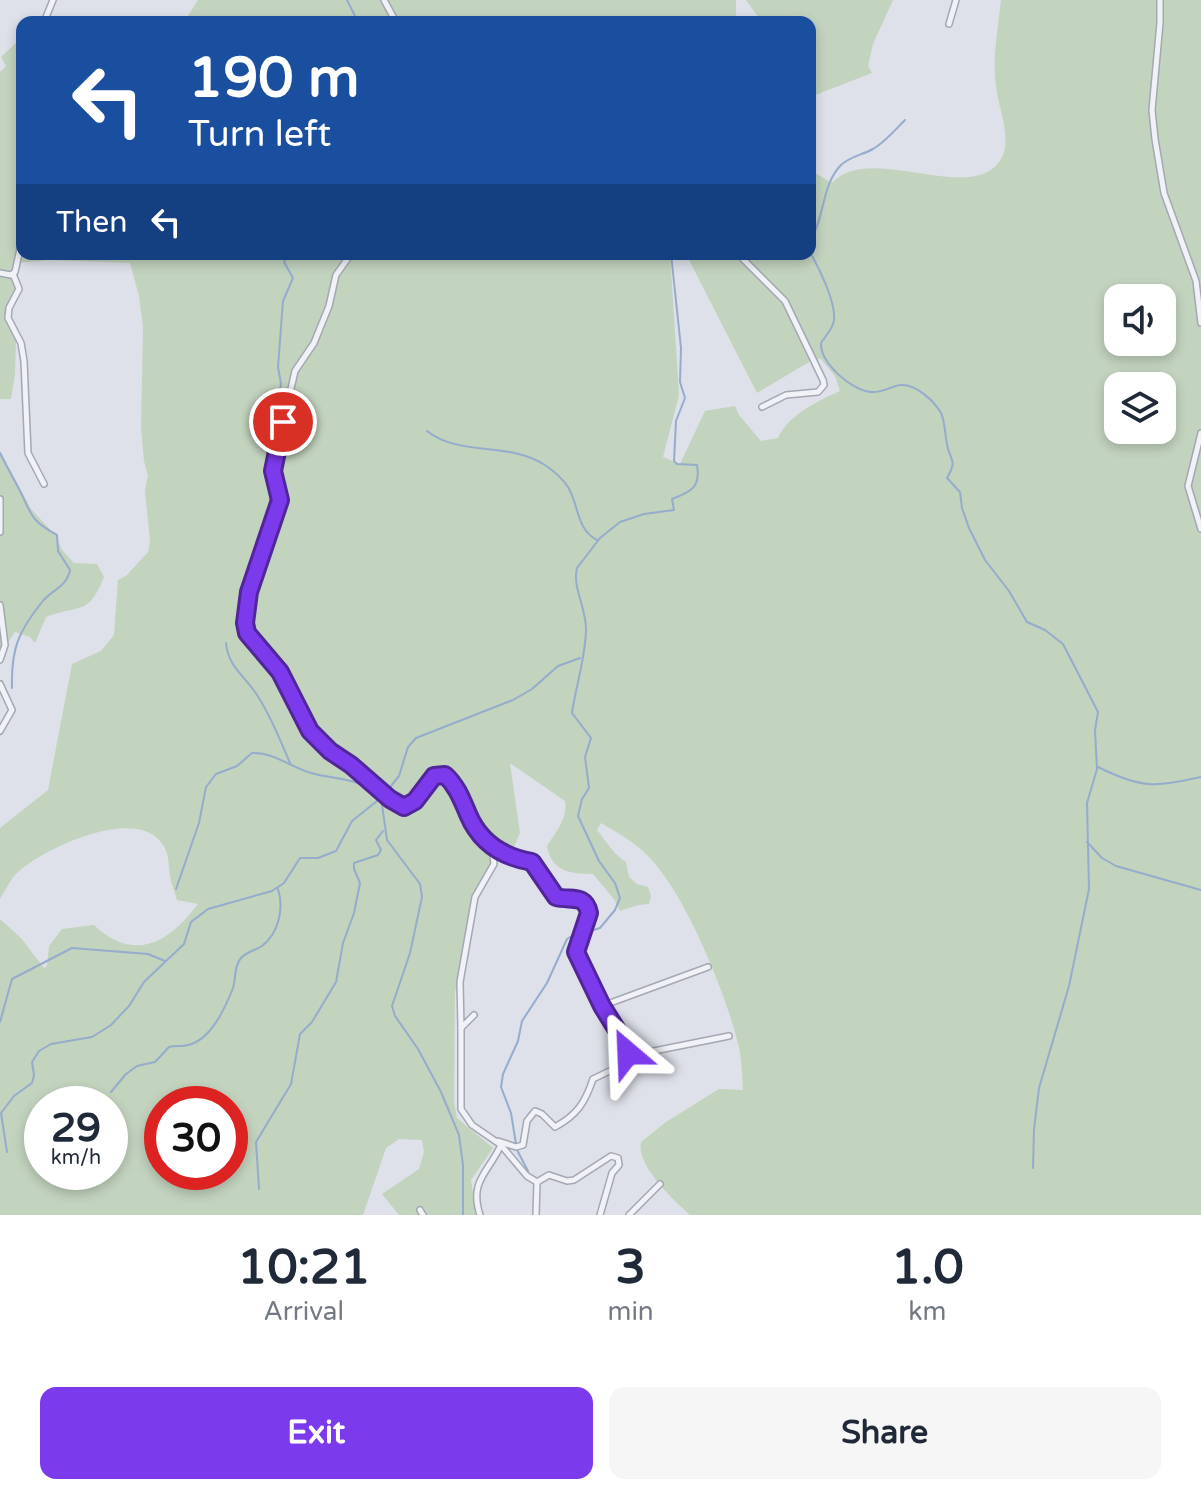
<!DOCTYPE html>
<html lang="en">
<head>
<meta charset="utf-8">
<style>
	body { margin:0; font-family:"Varela Round",sans-serif; background:#f6f6f7; color:#1f2937; height:100vh; display:flex; flex-direction:column; font-size:30px; white-space:nowrap }
	* { box-sizing:border-box; margin:0 }
	p { font-size:26px; color:#747a83 }
	.icon { flex:none; width:44px; height:44px; fill:none; stroke:currentColor; stroke-width:2; stroke-linecap:round; stroke-linejoin:round }
	.map { position:relative; height:1215px; overflow:hidden }
	.sheet { display:flex; flex-direction:column; background:#fff; flex:1 }
	.sheet>* { flex:none }
	.guide { position:absolute; left:16px; top:16px; width:800px; height:244px; border-radius:16px; box-shadow:0 4px 12px #0003; background:#1a4fa0; color:#fff; overflow:hidden }
	.tools { position:absolute; left:1104px; top:284px; display:grid; gap:16px }
	.tools a { display:grid; place-items:center; width:72px; height:72px; border-radius:16px; background:#fff; box-shadow:0 4px 12px #0003; font-size:40px }
	.speed { position:absolute; left:24px; top:1086px; display:flex; gap:16px; font-size:40px; font-weight:700; text-align:center }
	.speed>* { display:grid; place-content:center; width:104px; height:104px; border-radius:50%; background:#fff; box-shadow:0 4px 12px #0003; line-height:1 }
	.speed small { font-size:20px; font-weight:400 }
	.speed .limit { border:12px solid #d22; background:#fff; color:#111 }
	.pin { position:absolute; display:grid; place-items:center; width:68px; height:68px; color:#fff; margin:-34px; border:4px solid #fff; border-radius:50%; box-shadow:0 2px 8px #0007 }
	.me { position:absolute; width:88px; margin:-44px; rotate:334deg; stroke-linejoin:round; filter:drop-shadow(0 0 6px #0008) }
	.turn { display:flex; align-items:center; gap:28px; height:168px; padding:0 40px; font-size:36px }
	.turn .icon { width:104px; height:104px; stroke-width:2.5 }
	.turn b { display:block; font-size:56px; line-height:68px }
	.then { display:flex; align-items:center; height:76px; padding:0 40px; background:#0003; gap:16px; font-size:30px }
	.eta { display:flex; justify-content:space-evenly; align-items:center; height:136px; text-align:center }
	.eta b { font-size:48px; font-weight:800; line-height:56px }
	.button { display:flex; gap:16px; margin-top:auto; padding:16px 40px }
	.button a { flex:1; height:92px; border-radius:16px; background:#7c3aed; color:#fff; font-size:32px; font-weight:800; line-height:92px; text-align:center }
	.button a+a { background:#f6f6f7; color:#1f2937 }
	.map>svg:first-child { display:block }
</style>
</head>
<body>
<div class="map">
<svg width="1201" height="1215" viewBox="0 0 1201 1215">
	<rect width="100%" height="100%" fill="#dee1e9"/>
	<g fill="#c2d3be" fill-rule="evenodd">
		<polygon points="198,0 736,0 736,22 184,22"/>
		<polygon points="746,0 893,0 873,44 868,66 872,73 810,97 810,22 762,22"/>
		<path d="M 1001,0 L 1201,0 L 1201,1215 L 690,1215 C 674,1200 636,1166 641,1142 L 666,1122 L 719,1089 L 743,1090 C 742,1076 742,1061 739,1047 C 726,994 685,891 646,854 C 634,842 615,831 601,823 L 597,830 C 606,841 614,855 626,862 L 629,877 L 637,884 L 648,887 L 651,896 L 649,904 L 638,905 L 620,911 L 614,899 L 593,874 C 570,874 551,871 547,846 C 556,832 568,818 565,801 L 510,763 L 520,833 L 514,847 L 499,851 L 474,895 L 464,959 L 455,992 L 454,1102 L 457,1118 L 493,1148 L 471,1180 L 476,1215 L 399,1215 L 382,1194 L 419,1169 L 424,1152 L 422,1140 L 399,1139 L 386,1148 L 363,1215 L 0,1215 L 0,919 L 21,938 L 44,968 L 47,966 L 49,946 L 62,929 L 94,925 C 134,963 169,943 198,904 L 177,900 C 175,892 171,884 170,876 C 168,861 170,850 157,838 C 126,810 43,849 17,873 C 10,880 5,891 0,899 L 0,828 L 48,790 L 72,664 L 101,651 L 114,635 L 118,580 L 126,576 L 148,552 L 150,541 L 145,490 L 148,476 L 144,461 L 141,427 L 143,327 L 139,296 L 130,263 L 49,260 L 16,263 L 20,287 L 8,306 L 5,317 L 16,338 L 15,374 L 11,399 L 0,399 L 0,72 L 6,66 L 1,57 L 17,42 L 22,44 L 22,254 L 670,254 L 679,395 L 663,457 L 680,464 L 705,411 L 735,406 L 739,415 L 761,441 L 778,438 C 788,415 818,401 840,391 L 835,376 L 821,359 L 814,359 L 757,393 L 686,254 L 810,254 L 810,170 L 832,183 C 869,141 973,207 1001,159 C 1013,139 998,108 996,86 C 992,58 998,29 1001,0 ZM 1118,298 L 1162,298 L 1162,342 L 1118,342 ZM 1118,386 L 1162,386 L 1162,430 L 1118,430 ZM 42,1104 L 110,1104 L 110,1172 L 42,1172 ZM 162,1104 L 230,1104 L 230,1172 L 162,1172 Z"/>
		<path d="M 0,451 L 31,509 L 56,536 L 62,550 L 74,563 L 97,564 L 104,577 C 88,617 79,604 46,617 L 35,643 L 30,637 L 15,632 L 0,653 Z"/>
	</g>
	<g fill="none" stroke-linecap="round" stroke-linejoin="round">
		<g stroke="#95accc" stroke-width="2">
			<polyline points="347,0 358,22"/>
			<path d="M 810,241 C 825,218 821,187 840,166 C 848,157 862,155 873,149 C 885,142 895,130 905,120"/>
			<path d="M 810,252 C 819,268 836,302 834,320 C 833,329 826,335 821,343 C 820,363 852,391 871,392 C 883,393 891,386 901,385 C 916,384 934,401 941,413 C 945,421 945,435 947,444 C 950,462 958,459 947,478 L 960,492 L 962,508 L 969,528 L 985,560 L 1009,591 L 1027,622 L 1045,630 L 1063,644 L 1098,712 L 1095,730 L 1097,769 L 1087,803 L 1089,889 L 1069,986 L 1039,1088 L 1034,1129 L 1033,1168"/>
			<path d="M 427,431 C 460,457 508,441 545,465 C 554,471 562,478 568,487 C 579,505 576,529 597,540"/>
			<path d="M 0,453 C 6,465 12,476 18,487 C 32,514 29,520 57,535 L 58,551 L 70,570 C 67,587 51,590 42,602 C 18,632 11,649 12,688"/>
			<polyline points="254,553 271,510 267,461 281,384 278,367 283,301 293,278 284,262 288,256 294,257 298,254"/>
			<path d="M 226,643 C 228,667 245,676 257,695 C 271,716 280,740 290,763"/>
			<path d="M 1098,767 C 1142,789 1154,787 1201,777"/>
			<polyline points="381,798 387,840 420,884 422,897 410,953 392,1006 395,1016 418,1049 441,1092 459,1135 463,1165 463,1215"/>
			<polyline points="1087,842 1102,858 1116,866 1201,890"/>
			<path d="M 176,889 L 199,823 L 206,787 L 216,774 L 237,766 L 252,753 C 273,752 291,767 311,773 C 341,781 354,776 382,797"/>
			<path d="M 587,932 L 600,928 L 615,910 L 620,898 L 615,883 L 599,861 L 578,816 L 582,799 L 589,788 L 585,757 L 591,738 L 572,713 C 576,686 585,659 586,631 C 587,609 572,588 577,568 L 600,538 L 620,522 L 644,514 L 674,510 L 672,499 C 690,492 701,488 697,465 L 677,464 L 674,461 L 676,421 L 685,398 L 680,382 L 681,348 L 671,254"/>
			<polyline points="0,1022 12,979 72,948 148,954 165,961"/>
			<path d="M 111,1092 L 126,1074 L 137,1066 L 155,1062 L 169,1047 C 175,1045 182,1047 188,1045 C 211,1040 225,1008 233,988 C 236,978 234,966 241,958 C 246,952 256,950 262,946 C 279,933 284,908 278,889"/>
			<polyline points="7,1152 1,1113 14,1096 32,1083 34,1075 32,1062 39,1051 51,1044 92,1037 111,1025 129,1006 144,982 184,944 191,922 208,909 272,891 284,883 300,858 318,858 336,851 352,821 382,797 399,776 408,747 416,738 513,700 532,689 558,666 580,658"/>
			<polyline points="528,1171 517,1150 511,1113 501,1087 503,1074 518,1041 522,1021 547,983 567,939 580,931"/>
			<polyline points="259,1189 256,1142 291,1084 300,1034 312,1022 336,982 343,943 354,913 360,883 354,869 354,863 378,855 381,850 376,840 383,831"/>
		</g>
		<defs>
			<g id="street">
				<polyline points="384,0 396,22"/>
				<polyline points="1160,0 1160,23 1152,110 1155,139 1164,193 1196,281 1201,323"/>
				<polyline points="44,22 53,0"/>
				<polyline points="949,24 956,0"/>
				<path d="M 351,254 L 336,275 L 329,306 L 314,343 L 295,371 L 274,463 C 272,480 281,493 278,510 L 249,592 L 245,628 L 280,672 L 297,710 L 310,731 L 330,751 L 404,807 L 415,801 L 434,776 L 445,775 L 458,792 L 474,827 L 492,847 L 494,864 L 475,897 L 460,982 L 461,1028 L 474,1015"/>
				<polyline points="738,254 785,301 823,380 824,385 818,392 786,395 762,407"/>
				<polyline points="0,273 11,275 15,272 22,240"/>
				<polyline points="13,274 19,289 9,308 8,318 21,343 24,361 28,453 44,484"/>
				<polyline points="1201,433 1188,486 1201,529"/>
				<polyline points="0,499 0,532"/>
				<polyline points="0,605 5,645 0,660"/>
				<polyline points="0,684 12,710 0,731"/>
				<polyline points="492,848 498,852 532,862 556,897 579,898 588,907 587,923 576,952 602,1006 625,1043 627,1061"/>
				<polyline points="602,1006 708,967"/>
				<path d="M 461,1028 L 461,1109 L 472,1125 L 501,1145 C 488,1173 469,1181 480,1215"/>
				<path d="M 498,1141 L 516,1147 L 523,1145 L 527,1121 L 535,1111 L 542,1114 L 555,1127 C 577,1115 585,1103 593,1079 L 649,1052 L 729,1036"/>
				<polyline points="500,1144 527,1176 537,1182 536,1215"/>
				<polyline points="537,1182 549,1175 567,1181 574,1180 611,1156 618,1158 619,1165 612,1173 600,1215"/>
				<polyline points="420,1210 423,1215"/>
				<polyline points="629,1215 660,1184"/>
			</g>
		</defs>
		<use href="#street" stroke="#a3a8b3" stroke-width="8"/>
		<use href="#street" stroke="#f1f2f7" stroke-width="5"/>
	</g>
	<g fill="none" stroke-linecap="round" stroke-linejoin="round">
		<defs>
			<path id="route" d="M 283,422 L 273,471 L 280,500 L 249,592 L 245,623 L 247,633 L 280,672 L 310,731 L 330,751 L 351,765 L 390,799 L 404,807 L 415,801 L 434,776 L 445,775 C 457,786 462,800 468,814 C 480,843 503,857 532,862 L 556,897 C 570,901 585,893 589,913 L 576,952 L 602,1006 L 625,1043 L 628,1053"/>
		</defs>
		<use href="#route" stroke="#51269a" stroke-width="20"/>
		<use href="#route" stroke="#7c3aed" stroke-width="14"/>
	</g>
</svg>
<div class="tools">
<a><svg class="icon" aria-label="sound" viewBox="0 0 24 24"><path d="M4 9h4l5-4v14l-5-4H4zM17 9q2 3 0 6"/></svg></a>
<a><svg class="icon" aria-label="layers" viewBox="0 0 24 24"><path d="M12 4l9 5-9 5-9-5zM3 14l9 5 9-5"/></svg></a>
</div>
<div class="speed"><div>29<small>km/h</small></div><div class="limit">30</div></div>
<div class="pin" style="left:283px;top:422px;background:#d93025"><svg class="icon" aria-label="arrive" viewBox="0 0 24 24"><path d="M6 21V4h12l-3 4 3 4H6"/></svg></div>
<svg class="me" style="left:628px;top:1053px" viewBox="-20 -20 40 40"><path d="M0-17L14 15 0 8-14 15z" fill="#7c3aed" stroke="#fff" stroke-width="4"/></svg>
<div class="guide">
<div class="turn"><svg class="icon" aria-label="left" viewBox="0 0 24 24"><path d="M17 20v-9H6M10 6l-5 5 5 5"/></svg><div><b>190 m</b>Turn left</div></div>
<div class="then">Then<svg class="icon" aria-label="left" viewBox="0 0 24 24"><path d="M17 20v-9H6M10 6l-5 5 5 5"/></svg></div>
</div>
</div>
<section class="sheet">
<div class="eta">
<div><b>10:21</b><p>Arrival</p></div>
<div><b>3</b><p>min</p></div>
<div><b>1.0</b><p>km</p></div>
</div>
<div class="button"><a>Exit</a><a>Share</a></div>
</section>
</body>
</html>
